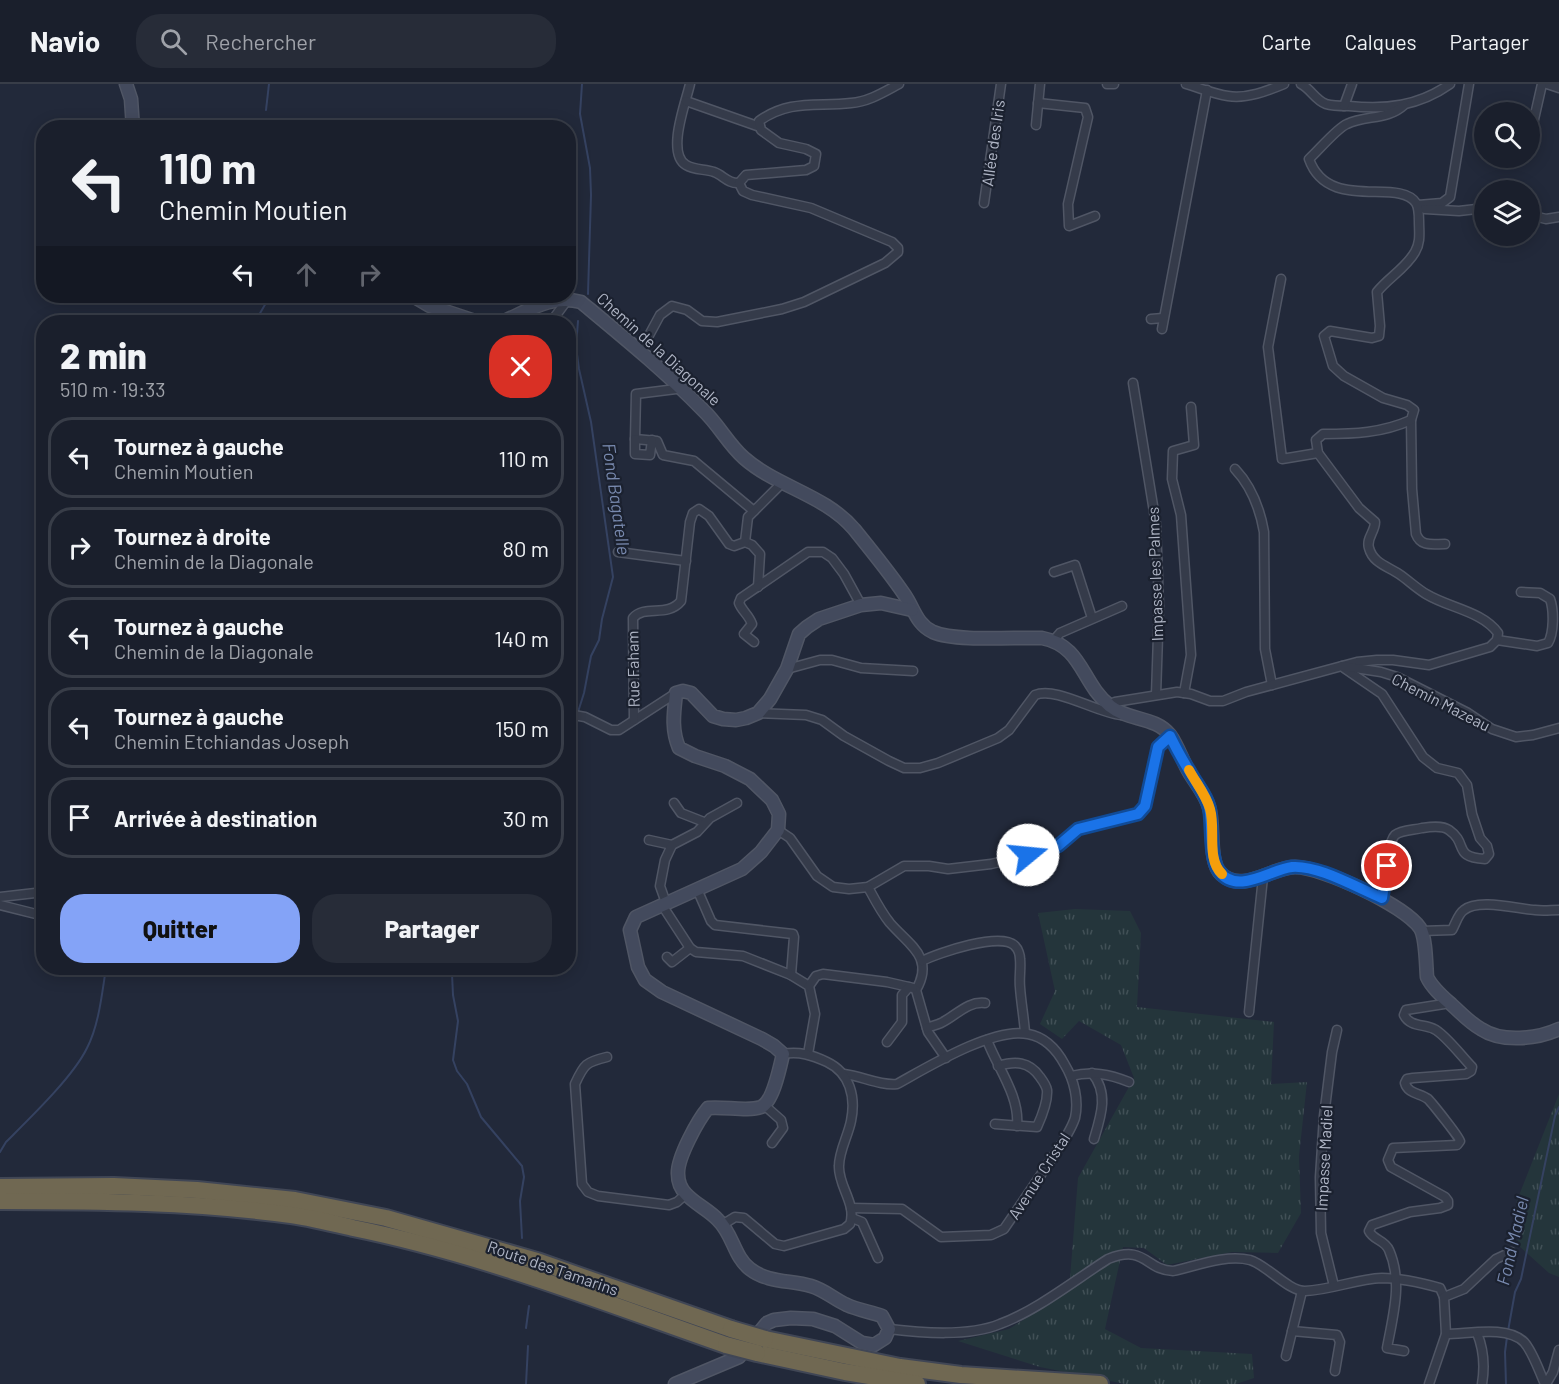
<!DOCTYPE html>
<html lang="fr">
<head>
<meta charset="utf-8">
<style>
	body { margin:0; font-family:Barlow,sans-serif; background:#272c38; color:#f1f3f6; height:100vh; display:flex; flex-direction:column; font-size:22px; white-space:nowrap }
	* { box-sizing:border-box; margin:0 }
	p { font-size:20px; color:#9fa2a9 }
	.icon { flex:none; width:33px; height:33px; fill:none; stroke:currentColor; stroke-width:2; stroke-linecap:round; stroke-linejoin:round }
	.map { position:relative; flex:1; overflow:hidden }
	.drawer { position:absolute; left:36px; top:231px; width:540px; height:660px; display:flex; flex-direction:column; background:#1a1f2c; border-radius:24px; box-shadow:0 3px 15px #0003,0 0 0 2px #383d48 }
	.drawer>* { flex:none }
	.hud { position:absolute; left:36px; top:36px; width:540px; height:183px; border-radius:24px; box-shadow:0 3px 15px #0003,0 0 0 2px #383d48; background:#1a1f2c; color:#f1f3f6; overflow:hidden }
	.controls { position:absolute; left:1474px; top:18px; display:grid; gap:12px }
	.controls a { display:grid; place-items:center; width:66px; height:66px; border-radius:50%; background:#1a1f2c; box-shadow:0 3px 15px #0003,0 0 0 2px #383d48; font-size:30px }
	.pin { position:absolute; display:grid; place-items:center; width:51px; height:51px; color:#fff; margin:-26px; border:3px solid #fff; border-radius:50%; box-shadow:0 2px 6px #0007 }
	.me { position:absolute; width:66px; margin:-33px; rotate:73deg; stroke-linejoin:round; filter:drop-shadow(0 0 4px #0008) }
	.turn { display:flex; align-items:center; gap:21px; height:126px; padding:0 24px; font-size:27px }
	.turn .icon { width:78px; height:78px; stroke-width:2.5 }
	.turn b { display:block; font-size:42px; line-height:51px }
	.lanes { display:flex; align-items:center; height:57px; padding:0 24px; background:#0003; justify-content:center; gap:30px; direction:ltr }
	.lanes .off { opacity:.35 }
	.round { display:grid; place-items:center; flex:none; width:63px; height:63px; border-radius:24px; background:#272c38 }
	.headline { display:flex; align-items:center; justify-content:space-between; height:102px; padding:0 24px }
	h1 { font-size:36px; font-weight:800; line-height:45px }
	.cta { display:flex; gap:12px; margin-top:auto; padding:12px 24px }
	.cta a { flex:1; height:69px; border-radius:24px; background:#84a3f7; color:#111; font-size:24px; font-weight:800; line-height:69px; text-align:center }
	.cta a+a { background:#272c38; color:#f1f3f6 }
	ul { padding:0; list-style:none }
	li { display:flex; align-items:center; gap:18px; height:81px; margin:0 12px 9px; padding:0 12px; border:3px solid #383d48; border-radius:24px }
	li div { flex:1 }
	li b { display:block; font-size:22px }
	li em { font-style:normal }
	header { display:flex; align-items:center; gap:36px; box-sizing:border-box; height:84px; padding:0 30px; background:#1a1f2c; border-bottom:2px solid #383d48 }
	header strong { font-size:28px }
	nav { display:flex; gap:33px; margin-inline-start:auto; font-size:21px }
	.search { width:420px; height:54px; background:#272c38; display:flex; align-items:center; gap:15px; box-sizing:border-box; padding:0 21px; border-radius:24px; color:#9fa2a9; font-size:22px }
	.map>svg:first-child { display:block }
</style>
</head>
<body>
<header>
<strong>Navio</strong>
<div class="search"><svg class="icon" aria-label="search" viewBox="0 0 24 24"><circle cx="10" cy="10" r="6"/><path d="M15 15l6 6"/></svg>Rechercher</div>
<nav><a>Carte</a><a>Calques</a><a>Partager</a></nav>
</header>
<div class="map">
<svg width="1559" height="1300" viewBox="0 0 1559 1300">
	<defs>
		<pattern id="grass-tufts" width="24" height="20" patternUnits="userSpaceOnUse" patternTransform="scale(1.5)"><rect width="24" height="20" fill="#24353b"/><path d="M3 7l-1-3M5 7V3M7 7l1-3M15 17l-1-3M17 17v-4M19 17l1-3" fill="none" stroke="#415056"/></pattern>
	</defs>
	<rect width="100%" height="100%" fill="#22293a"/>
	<g fill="url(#grass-tufts)">
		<polygon points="1075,825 1130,827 1141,849 1137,923 1274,938 1271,1000 1307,998 1299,1072 1301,1129 1278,1169 1232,1168 1167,1181 1144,1164 1123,1163 1105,1245 1141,1264 1252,1270 1254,1294 1236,1300 1125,1300 1040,1283 958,1257 1009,1245 1069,1207 1078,1094 1134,994 1121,961 1079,937 1062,955 1040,940 1055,907 1038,829"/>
		<polygon points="1559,1010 1559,1193 1549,1189 1518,1161 1516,1119"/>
	</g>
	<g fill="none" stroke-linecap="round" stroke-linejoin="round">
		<g stroke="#354261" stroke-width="2">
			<polyline points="582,0 580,30 590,84 591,111 588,210"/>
			<polyline points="266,26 269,0"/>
			<polyline points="578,237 576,263 579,285 591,338 613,493 602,535 599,556 591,572 584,609 578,628"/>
			<polyline points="251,238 259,231 270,212"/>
			<polyline points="568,661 577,644"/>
			<polyline points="454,884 452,890 453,911 458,937 453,976 457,987 467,1000 481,1033 522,1082 524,1093 520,1117 522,1154"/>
			<path d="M 0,1068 L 6,1058 C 29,1035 73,993 87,964 C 99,941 102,909 106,884"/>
			<polyline points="526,1244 529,1222"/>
			<polyline points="1508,1247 1515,1208 1521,1195 1555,1032 1559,1023"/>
			<polyline points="526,1300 528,1262"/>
			<polyline points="1506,1300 1505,1268 1507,1253"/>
		</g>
		<defs>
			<g id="street">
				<path d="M 690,0 C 686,18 666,69 686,81 C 694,86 705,85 714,88 C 723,91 728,100 739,99"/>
				<polyline points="1107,0 1114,0"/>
				<path d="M 1186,0 C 1200,4 1214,10 1228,12 C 1247,15 1267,7 1284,0"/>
				<path d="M 1301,0 C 1311,5 1315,16 1326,20 C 1332,22 1342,22 1349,22 C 1386,26 1419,22 1450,0"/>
				<polyline points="1547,0 1559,4"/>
				<polyline points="686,17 760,43"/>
				<polyline points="1038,19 1085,24 1088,33 1068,120 1069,142 1095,132"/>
				<polyline points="1344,22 1352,0"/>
				<polyline points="1036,41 1040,0"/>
				<polyline points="1530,53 1542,0"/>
				<polyline points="984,119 1001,0"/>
				<polyline points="1418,121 1442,119 1450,113 1469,0"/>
				<polyline points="1425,125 1459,127 1485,124"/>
				<polyline points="1530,131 1546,135 1559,133"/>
				<polyline points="1281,195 1268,263 1282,375 1318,369"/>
				<polyline points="1151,235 1163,234"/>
				<polyline points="551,238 568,215"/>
				<polyline points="1162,245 1207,6"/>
				<path d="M 640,268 L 660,231 L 672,222 L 687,226 L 702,237 L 717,238 L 782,225 L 804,218 L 885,179 L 898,168 L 898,164 L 892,158 L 811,124 L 752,111 L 743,107 L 739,99 L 746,91 L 806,86 L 814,82 L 816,70 L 806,65 L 779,59 L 761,46 L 759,37 C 790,15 817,23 851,19 C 868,18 884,8 899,0"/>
				<polyline points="1133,299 1156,440 1159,522 1156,611"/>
				<polyline points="680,303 676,305 636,310 635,355 657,357 663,371 694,377 754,427"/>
				<path d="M 1411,336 L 1412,405 L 1416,450 C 1421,463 1432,460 1445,460"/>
				<polyline points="635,355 635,370 650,371 652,356"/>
				<path d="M 1235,385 C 1251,402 1260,425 1264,448 L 1265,565 L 1272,601"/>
				<polyline points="745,458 752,461 760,470 758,503"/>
				<polyline points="618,468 686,477"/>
				<polyline points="1054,488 1075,481 1092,534"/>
				<polyline points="1054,556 1060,549 1122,522"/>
				<path d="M 1497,556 L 1537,562 L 1548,559 C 1554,549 1554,526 1550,515 L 1540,509 L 1521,508"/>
				<path d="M 754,558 L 744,550 L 752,540 C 749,531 742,527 739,519 L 741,514 L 808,468 L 823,468 L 832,474 L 844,490 L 861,521"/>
				<path d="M 1342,582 L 1357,578 L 1377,576 L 1393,576 L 1429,581 L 1490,563 L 1497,556 L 1498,549 C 1482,527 1449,524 1426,510 C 1416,504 1408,496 1399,490 C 1387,482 1373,479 1369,464 C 1366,454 1375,448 1375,438 L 1359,424 L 1318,369 L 1316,356 L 1323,350 C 1354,350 1382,349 1411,336 L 1414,326 L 1407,321 L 1383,314 L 1344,292 L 1333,282 L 1324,252 L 1330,247 L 1372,254 L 1379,252 L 1380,242 L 1377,208 C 1388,194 1406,184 1415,168 C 1421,158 1419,148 1419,137 C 1419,131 1419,124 1416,119 C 1399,93 1328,129 1309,75 C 1318,67 1337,44 1347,40 C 1366,31 1388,36 1404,21"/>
				<path d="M 1344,584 L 1382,610 L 1423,673 L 1437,684 L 1458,689 L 1467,701 L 1472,730 L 1480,754 L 1487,762 L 1489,770 L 1485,775 C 1452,773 1469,760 1449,746 C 1442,741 1429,743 1422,744 C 1414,746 1401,746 1395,751 C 1387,759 1384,802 1382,814"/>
				<polyline points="787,585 820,576 832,576 861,584 913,587"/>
				<polyline points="1184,609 1191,571 1181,431 1172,395 1173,367 1194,361 1191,323"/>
				<polyline points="1108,621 1115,618 1177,608 1191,610 1210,617 1223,617 1246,608 1342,582 1381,588 1397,593 1468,629 1492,645 1516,653 1533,651 1559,644"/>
				<path d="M 758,629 L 806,631 L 822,636 L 844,652 L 889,677 L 904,684 L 920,684 L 938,679 L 998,654 L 1009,646 L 1035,611 C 1056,602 1097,629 1121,631"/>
				<polyline points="568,630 585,633 611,646 619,646 676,609"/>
				<path d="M 634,636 L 633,534 C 645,520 667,534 681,517 L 690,438 L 693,429 L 699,425 L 709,432 L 729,460 L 734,462 L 745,458 L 748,433 L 783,398"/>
				<polyline points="674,719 681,729 704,738"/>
				<polyline points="778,746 790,754 817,792 833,803 849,805 868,803 904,782 929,782 948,785 991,780 1047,767 1058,762 1078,745 1138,730 1145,722 1158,663 1170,652"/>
				<polyline points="649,756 672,761"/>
				<path d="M 868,803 C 875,816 881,828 890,839 C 909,861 935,873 916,906"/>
				<polyline points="697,805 711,837 715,841 793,850 794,853 791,891"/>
				<polyline points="0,813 44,808"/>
				<polyline points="666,819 660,802 665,776 672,761 697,748 710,734 737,719"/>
				<polyline points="0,821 44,832"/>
				<polyline points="662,821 690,864 696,868 743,872 791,891 809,902 815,930 808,970"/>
				<path d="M 1421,847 L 1452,846 C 1456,839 1458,830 1464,826 C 1478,814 1518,825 1535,826 C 1543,827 1551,826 1559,826"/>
				<polyline points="667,873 672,878 690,864"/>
				<path d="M 922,877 C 938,869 1002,847 1015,862 C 1018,865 1020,871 1020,875 C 1021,884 1019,894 1020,903 C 1021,918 1024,934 1025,949"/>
				<polyline points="809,902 816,892 823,890 887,898 909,903"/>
				<polyline points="916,906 928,948 946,974"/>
				<polyline points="1249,928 1263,793"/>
				<path d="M 927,944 C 931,942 937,941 941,939 C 956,932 967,917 985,919"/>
				<path d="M 987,956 C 997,983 1020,1012 1017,1042"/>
				<polyline points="887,958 902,938 902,911 909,903 913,904"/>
				<path d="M 607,973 C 586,978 584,980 575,1000 L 582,1100 L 588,1108 L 598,1112 L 669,1121 L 677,1118 L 686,1110"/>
				<path d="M 1092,989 C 1109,1009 1101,1032 1094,1055"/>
				<path d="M 844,990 C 862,992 880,1002 897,1000 C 928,983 993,943 1028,950 C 1045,953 1057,966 1065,981 C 1074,996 1079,1016 1075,1034 C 1070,1049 1059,1064 1050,1077 C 1035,1100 1019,1123 1004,1145 L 991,1151 L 941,1153 L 902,1125 L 851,1124"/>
				<path d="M 1071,992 C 1092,987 1109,990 1129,998"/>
				<polyline points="764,1021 781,1036 783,1044 772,1059"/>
				<path d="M 995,1040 L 1037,1043 C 1042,1032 1048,1018 1047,1006 C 1046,1001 1043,997 1040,993 C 1029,977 1015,977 998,982"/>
				<polyline points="852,1134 862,1138 878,1174"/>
				<path d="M 722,1141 L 735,1133 L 744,1134 L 775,1160 L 784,1162 L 844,1145 L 850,1140 C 857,1120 838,1102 839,1082 C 839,1067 848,1052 851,1037 C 856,1013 850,989 827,978 C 812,971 799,967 783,970"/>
				<polyline points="1334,1202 1321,1149 1320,1093 1324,1032 1332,968 1337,946"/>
				<path d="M 889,1245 C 922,1249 969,1253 1000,1240 C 1036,1227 1075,1196 1108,1175 C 1146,1160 1145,1186 1173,1187 C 1196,1182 1226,1170 1250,1176 C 1267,1181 1288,1207 1305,1207 C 1331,1206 1356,1195 1382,1194 C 1401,1194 1422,1199 1440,1204 L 1444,1213"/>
				<polyline points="1292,1247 1337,1251 1340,1258 1335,1287"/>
				<path d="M 1477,1249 C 1484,1266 1485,1282 1482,1300"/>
				<path d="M 1446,1250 C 1468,1250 1507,1241 1524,1258 C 1533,1268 1539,1287 1545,1300"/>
				<path d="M 1404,1267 L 1387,1264 C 1393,1231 1403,1198 1389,1166 C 1385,1156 1373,1156 1369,1147 L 1372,1141 L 1410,1128 L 1440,1124 L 1448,1121 L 1448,1117 L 1445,1113 L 1391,1083 L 1388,1076 L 1393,1064 L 1457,1061 L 1460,1057 C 1460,1054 1432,1019 1428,1015 C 1420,1009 1408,1010 1405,999 L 1407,995 L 1413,994 L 1466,990 L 1471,987 L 1472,983 C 1463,974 1445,950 1434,945 C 1424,940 1410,943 1404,931 L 1406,926 L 1444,920 L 1447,917"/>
				<polyline points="1286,1272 1302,1207"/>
				<polyline points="1429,1300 1446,1250 1444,1213 1464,1205 1496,1175 1511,1168"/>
				<polyline points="1546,1300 1553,1288 1559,1266"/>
			</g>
			<g id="secondary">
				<polyline points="126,0 131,15 133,44"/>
				<polyline points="257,44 271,44"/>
				<polyline points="413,212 430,222 478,238"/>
				<path d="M 502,238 C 528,227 551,210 581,218 C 622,252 665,287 703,326 C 719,341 728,360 744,374 C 777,403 825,411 854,445 C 871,466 889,488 904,510 C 914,524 916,540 933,548 C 956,558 1015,553 1042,554 C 1083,562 1081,599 1110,622 C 1128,637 1155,632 1170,651 C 1178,662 1182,676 1189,688 C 1196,700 1205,710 1209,723 C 1215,740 1208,778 1221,790 C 1244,810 1271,783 1295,783 C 1322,783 1404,821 1420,844 C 1426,853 1426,881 1427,893 C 1432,904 1443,913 1452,921 C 1461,929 1470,939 1481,945 C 1502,959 1537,955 1559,945"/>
				<path d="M 675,1300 L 739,1273 L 767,1239 L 774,1236 L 791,1234 L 813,1235 L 835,1242 L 862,1259 L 874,1261 L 885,1254 L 889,1245 L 882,1232 C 871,1228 858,1226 847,1221 C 835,1216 825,1206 811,1202 C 791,1196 768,1199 750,1185 C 734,1173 733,1150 718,1136 C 709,1126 695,1120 686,1110 C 681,1105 678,1097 678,1090 C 677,1074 698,1036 708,1024 C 723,1022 748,1028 761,1023 C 773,1018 780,983 783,970 L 774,962 L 762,955 L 662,908 L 645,896 L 638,883 L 630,846 L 636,833 L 742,785 L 761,768 L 778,746 L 779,730 L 772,716 L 750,695 L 725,682 L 695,672 L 679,664 C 671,645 674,628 676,609 L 683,607 L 691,609 L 713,632 L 723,635 L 736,636 L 746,634 L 758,629 L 770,615 L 787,585 L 799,550 L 807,543 L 819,535 L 861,521 L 881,519 L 912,526"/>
			</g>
			<g id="highway">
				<polyline points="0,1103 114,1102 197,1106 295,1116 386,1134 537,1177 731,1245"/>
				<path d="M 0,1117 C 97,1117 194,1118 291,1131 C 312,1134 332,1139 353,1144 C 481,1170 603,1218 726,1261"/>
				<polyline points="765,1255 900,1283 961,1291 1100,1300"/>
				<polyline points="757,1269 845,1288 917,1300"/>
			</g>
		</defs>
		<use href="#street" stroke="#505665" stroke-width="11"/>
		<use href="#secondary" stroke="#505665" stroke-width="15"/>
		<use href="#highway" stroke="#404655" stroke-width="20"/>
		<use href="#street" stroke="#353b4a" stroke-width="8"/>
		<use href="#secondary" stroke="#434a5d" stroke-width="12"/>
		<use href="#highway" stroke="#706852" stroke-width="16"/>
		<defs>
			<g id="highway-bridge">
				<polyline points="731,1245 765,1255"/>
				<polyline points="726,1261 757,1269"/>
			</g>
		</defs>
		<use href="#highway-bridge" stroke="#404655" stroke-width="20" stroke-linecap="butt"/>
		<use href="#highway-bridge" stroke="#706852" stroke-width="16"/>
	</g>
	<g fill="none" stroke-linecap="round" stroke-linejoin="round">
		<defs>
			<path id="route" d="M 1028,771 L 1047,767 L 1058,762 L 1078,745 L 1138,730 L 1145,722 L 1158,663 L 1170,652 C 1176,664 1183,677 1190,688 C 1197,701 1209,714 1210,729 C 1212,744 1210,776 1219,787 C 1237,812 1271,785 1292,783 C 1319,781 1357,804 1382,814 L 1387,782"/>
		</defs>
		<use href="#route" stroke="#114b97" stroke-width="15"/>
		<use href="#route" stroke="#1a73e8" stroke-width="10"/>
		<path stroke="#f59e0b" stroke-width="10" d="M 1189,686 C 1196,699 1206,711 1210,725 C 1216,745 1206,775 1222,790"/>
	</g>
	<g text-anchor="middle" stroke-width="4.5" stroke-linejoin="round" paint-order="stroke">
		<g font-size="16" fill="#b0b6c6" stroke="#1b212f">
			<text transform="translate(993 59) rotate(-82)" y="6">Allée des Iris</text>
			<text transform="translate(659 265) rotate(42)" y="6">Chemin de la Diagonale</text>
			<text transform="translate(1155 490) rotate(-92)" y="6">Impasse les Palmes</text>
			<text transform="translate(633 585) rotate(-91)" y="6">Rue Faham</text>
			<text transform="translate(1441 618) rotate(27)" y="6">Chemin Mazeau</text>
			<text transform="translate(1324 1074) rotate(-87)" y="6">Impasse Madiel</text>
			<text transform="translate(1039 1092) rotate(-57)" y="6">Avenue Cristal</text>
			<text transform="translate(553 1184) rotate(19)" y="6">Route des Tamarins</text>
		</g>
		<g font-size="18" font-style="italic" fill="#7889ae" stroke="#1b212f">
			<text transform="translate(616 415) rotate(82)" y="6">Fond Bagatelle</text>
			<text transform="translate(1513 1157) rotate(-77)" y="6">Fond Madiel</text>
		</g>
	</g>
</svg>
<div class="controls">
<a><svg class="icon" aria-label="search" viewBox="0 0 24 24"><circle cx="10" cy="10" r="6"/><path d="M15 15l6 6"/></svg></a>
<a><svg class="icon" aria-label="layers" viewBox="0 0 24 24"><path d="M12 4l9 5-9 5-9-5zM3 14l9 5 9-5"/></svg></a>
</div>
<div class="pin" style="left:1387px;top:782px;background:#d93025"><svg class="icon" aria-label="arrive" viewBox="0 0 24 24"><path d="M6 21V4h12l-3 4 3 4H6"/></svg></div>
<svg class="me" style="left:1028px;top:771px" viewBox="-20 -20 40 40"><circle r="19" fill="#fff"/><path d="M0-13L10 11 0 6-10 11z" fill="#1a73e8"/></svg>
<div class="hud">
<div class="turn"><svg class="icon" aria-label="left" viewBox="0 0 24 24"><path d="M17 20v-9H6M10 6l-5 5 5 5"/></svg><div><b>110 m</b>Chemin Moutien</div></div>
<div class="lanes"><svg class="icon" aria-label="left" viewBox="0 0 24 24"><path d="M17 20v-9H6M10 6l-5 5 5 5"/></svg><svg class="icon off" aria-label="ahead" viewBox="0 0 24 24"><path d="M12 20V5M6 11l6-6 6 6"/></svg><svg class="icon off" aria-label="right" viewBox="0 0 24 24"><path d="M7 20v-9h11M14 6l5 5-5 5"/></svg></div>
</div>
<section class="drawer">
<div class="headline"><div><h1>2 min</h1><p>510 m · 19:33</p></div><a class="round" style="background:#d93025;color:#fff"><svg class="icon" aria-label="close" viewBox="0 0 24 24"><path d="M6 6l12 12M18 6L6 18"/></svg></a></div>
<ul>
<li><svg class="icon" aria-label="left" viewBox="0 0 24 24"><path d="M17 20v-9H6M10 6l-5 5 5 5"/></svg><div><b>Tournez à gauche</b><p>Chemin Moutien</p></div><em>110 m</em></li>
<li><svg class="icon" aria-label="right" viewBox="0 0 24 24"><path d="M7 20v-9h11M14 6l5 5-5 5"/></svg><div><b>Tournez à droite</b><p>Chemin de la Diagonale</p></div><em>80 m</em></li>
<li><svg class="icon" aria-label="left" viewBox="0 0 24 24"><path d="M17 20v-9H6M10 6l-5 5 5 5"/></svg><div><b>Tournez à gauche</b><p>Chemin de la Diagonale</p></div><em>140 m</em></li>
<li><svg class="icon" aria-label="left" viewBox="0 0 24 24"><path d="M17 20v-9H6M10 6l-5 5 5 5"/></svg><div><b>Tournez à gauche</b><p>Chemin Etchiandas Joseph</p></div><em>150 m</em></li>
<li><svg class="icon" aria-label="arrive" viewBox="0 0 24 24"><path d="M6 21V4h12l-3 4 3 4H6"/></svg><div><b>Arrivée à destination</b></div><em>30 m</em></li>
</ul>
<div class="cta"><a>Quitter</a><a>Partager</a></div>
</section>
</div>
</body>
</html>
